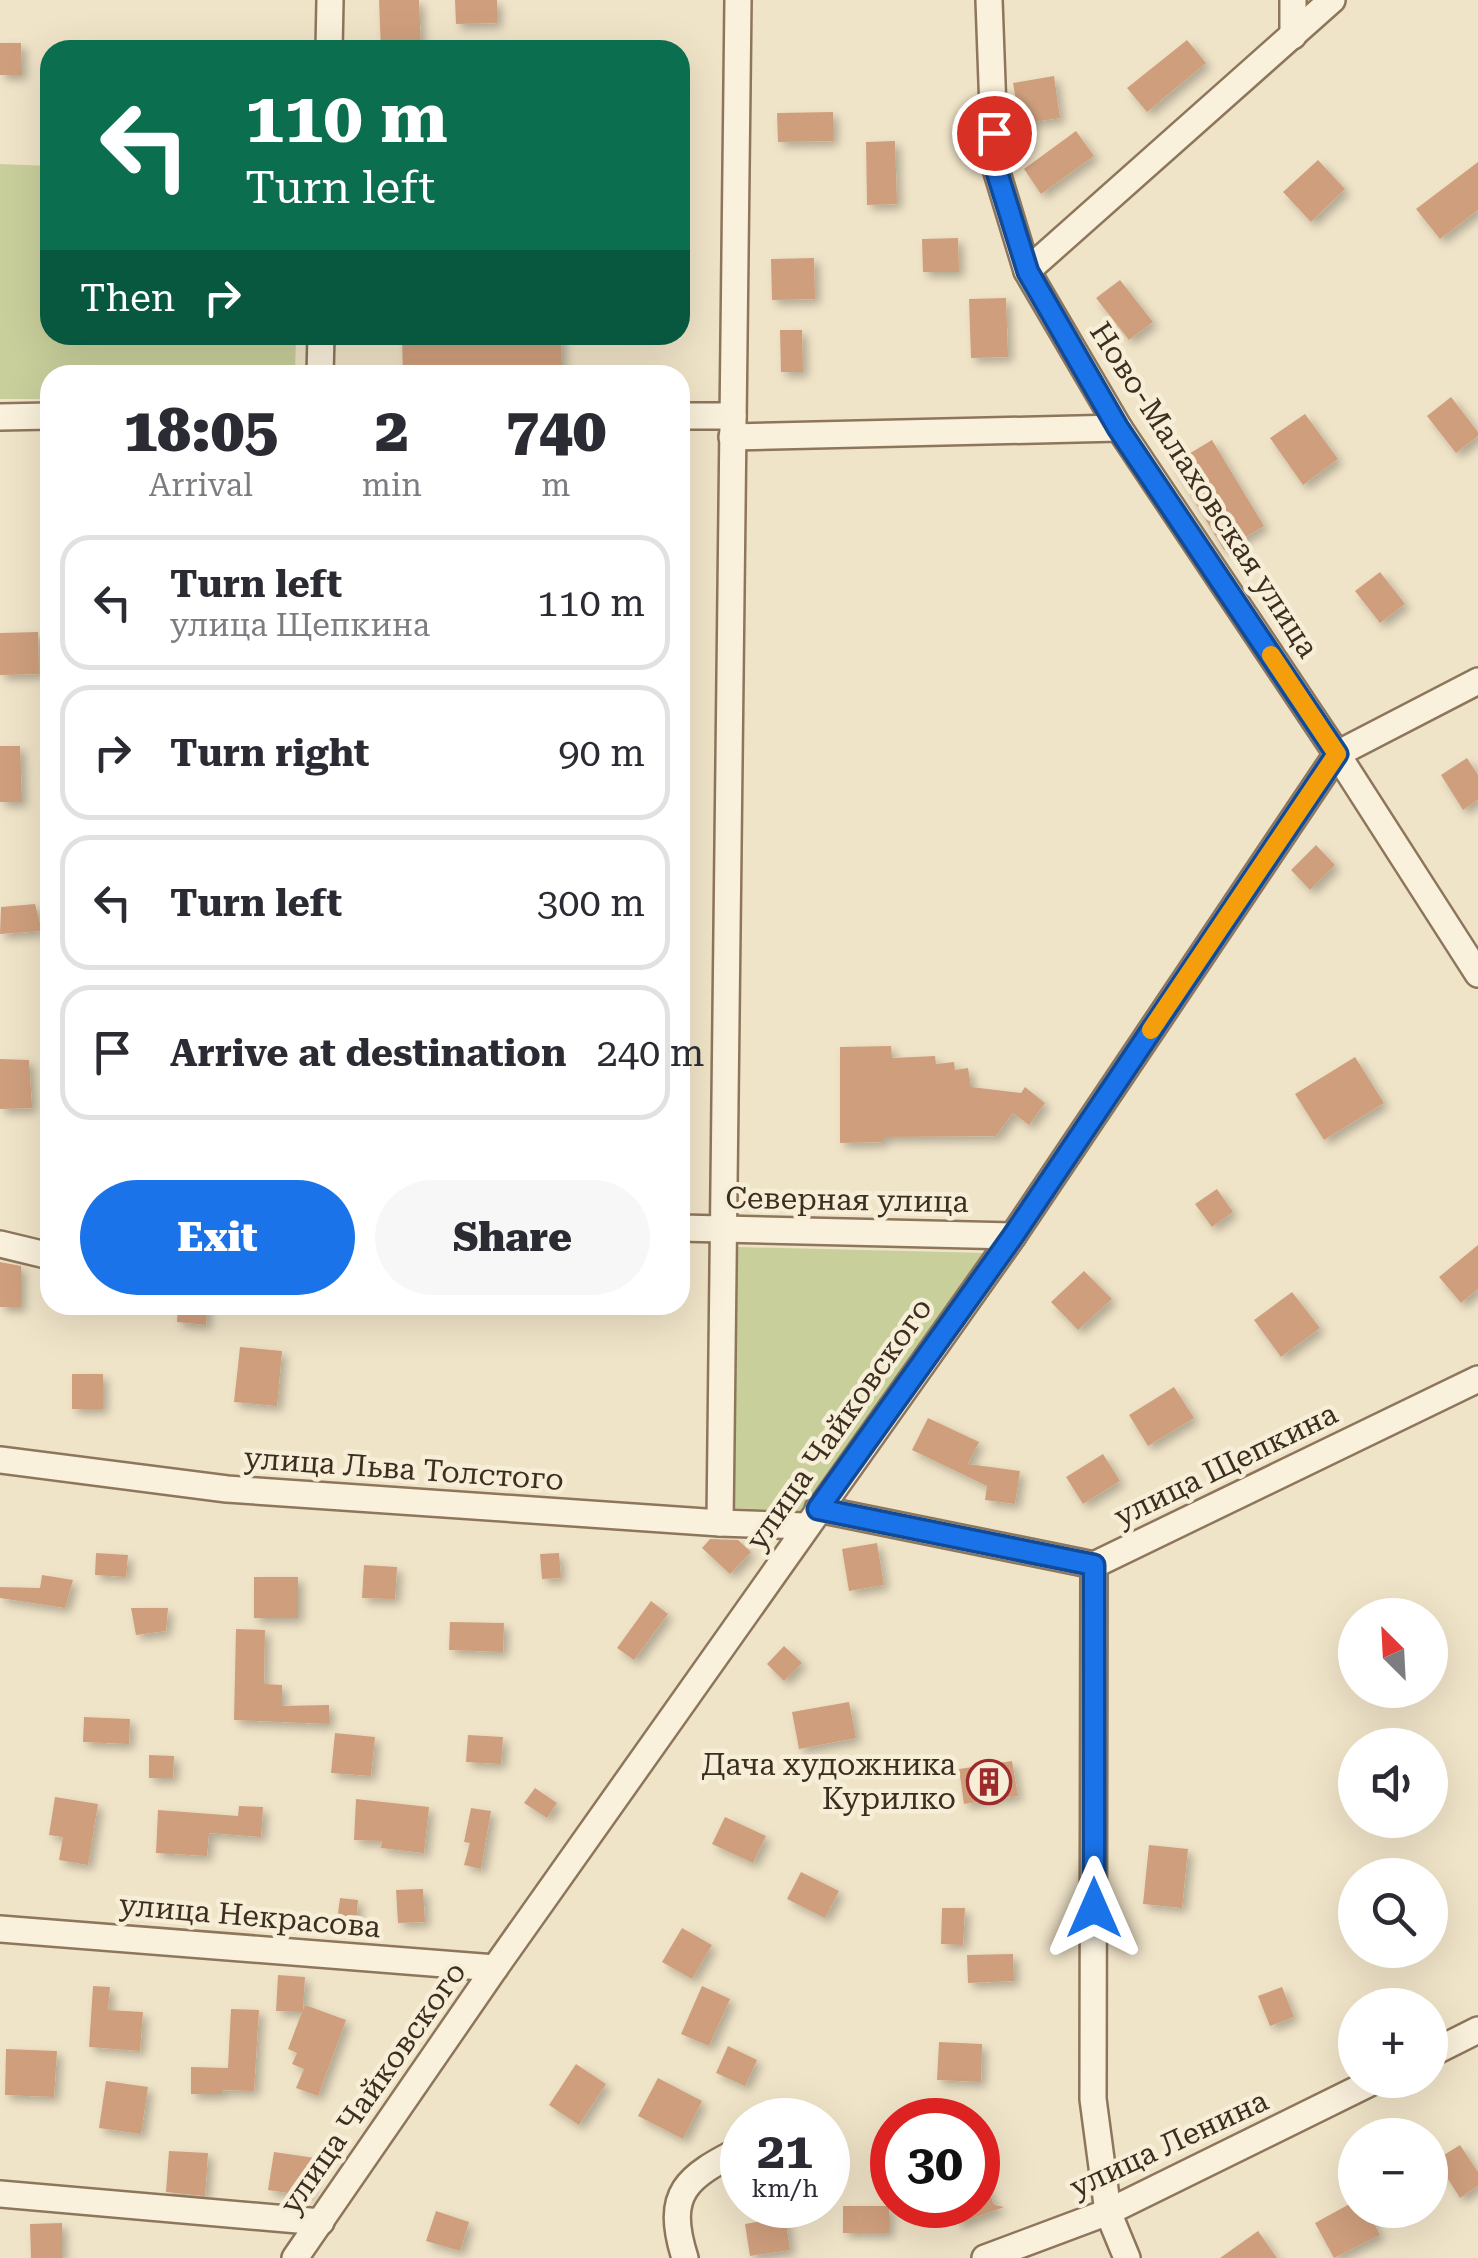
<!DOCTYPE html>
<html lang="en">
<head>
<meta charset="utf-8">
<style>
	body { margin:0; font-family:"Roboto Serif",serif; background:#f7f7f7; color:#2b2b33; height:100vh; display:flex; flex-direction:column; font-size:38px; white-space:nowrap }
	* { box-sizing:border-box; margin:0 }
	p { font-size:32px; color:#7c7c81 }
	.icon { flex:none; width:55px; height:55px; fill:none; stroke:currentColor; stroke-width:2; stroke-linecap:round; stroke-linejoin:round }
	.map { position:relative; flex:1; overflow:hidden }
	.panel { position:absolute; left:40px; top:365px; width:650px; height:950px; display:flex; flex-direction:column; background:#fff; border-radius:30px; box-shadow:0 10px 40px #0002 }
	.panel>* { flex:none }
	.guide { position:absolute; left:40px; top:40px; width:650px; height:305px; border-radius:30px; box-shadow:0 10px 40px #0002; background:#0b6e4f; color:#fff; overflow:hidden }
	.needle { width:65px; rotate:336deg }
	.buttons { position:absolute; left:1338px; top:1598px; display:grid; gap:20px }
	.buttons a { display:grid; place-items:center; width:110px; height:110px; border-radius:50%; background:#fff; box-shadow:0 10px 40px #0002; font-size:50px }
	.speed { position:absolute; left:720px; top:2098px; display:flex; gap:20px; font-size:50px; font-weight:700; text-align:center }
	.speed>* { display:grid; place-content:center; width:130px; height:130px; border-radius:50%; background:#fff; box-shadow:0 10px 40px #0002; line-height:1 }
	.speed small { font-size:25px; font-weight:400 }
	.speed .limit { border:15px solid #d22; background:#fff; color:#111 }
	.pin { position:absolute; display:grid; place-items:center; width:85px; height:85px; color:#fff; margin:-42px; border:5px solid #fff; border-radius:50%; box-shadow:0 2px 10px #0007 }
	.me { position:absolute; width:110px; margin:-55px; rotate:0deg; stroke-linejoin:round; filter:drop-shadow(0 0 8px #0008) }
	.turn { display:flex; align-items:center; gap:35px; height:210px; padding:0 40px; font-size:45px }
	.turn .icon { width:130px; height:130px; stroke-width:2.5 }
	.turn b { display:block; font-size:70px; line-height:85px }
	.then { display:flex; align-items:center; height:95px; padding:0 40px; background:#0003; gap:20px; font-size:38px }
	.eta { display:flex; justify-content:space-evenly; align-items:center; height:170px; text-align:center }
	.eta b { font-size:60px; font-weight:800; line-height:70px }
	.primary-button { display:flex; gap:20px; margin-top:auto; padding:20px 40px }
	.primary-button a { flex:1; height:115px; border-radius:60px; background:#1a73e8; color:#fff; font-size:40px; font-weight:800; line-height:115px; text-align:center }
	.primary-button a+a { background:#f7f7f7; color:#2b2b33 }
	ul { padding:0; list-style:none }
	li { display:flex; align-items:center; gap:30px; height:135px; margin:0 20px 15px; padding:0 20px; border:5px solid #e1e1e2; border-radius:30px }
	li div { flex:1 }
	li b { display:block; font-size:38px }
	li em { font-style:normal }
	.map>svg:first-child { display:block }
</style>
</head>
<body>
<div class="map">
<svg width="1478" height="2258" viewBox="0 0 1478 2258">
	<defs>
		<filter id="shadow"><feDropShadow dx="5" dy="5" stdDeviation="5" flood-color="#0004"/></filter>
	</defs>
	<rect width="100%" height="100%" fill="#f0e4c8"/>
	<g fill="#c9cf9b">
		<polygon points="0,164 50,166 50,335 296,335 295,375 50,375 50,399 0,399"/>
		<polygon points="738,1247 987,1253 801,1511 732,1508"/>
	</g>
	<g fill="#cf9f7d" filter="url(#shadow)">
		<polygon points="379,0 419,0 421,49 381,50"/>
		<polygon points="455,0 497,0 497,23 456,24"/>
		<polygon points="1187,40 1206,63 1147,112 1127,88"/>
		<polygon points="0,43 21,43 22,75 0,75"/>
		<polygon points="1054,76 1060,118 1020,124 1013,83"/>
		<polygon points="833,112 833,141 778,142 777,113"/>
		<polygon points="1076,131 1094,156 1041,194 1024,169"/>
		<polygon points="895,141 897,204 867,205 866,142"/>
		<polygon points="1318,160 1345,189 1311,222 1283,192"/>
		<polygon points="1478,162 1478,210 1440,239 1416,209"/>
		<polygon points="958,238 959,272 923,272 922,239"/>
		<polygon points="814,258 815,299 772,300 771,259"/>
		<polygon points="1120,280 1153,322 1129,340 1096,298"/>
		<polygon points="1006,298 1008,357 971,358 969,299"/>
		<polygon points="780,330 802,330 803,372 781,372"/>
		<polygon points="561,335 562,370 501,372 501,375 403,375 402,337"/>
		<polygon points="1451,397 1478,432 1478,436 1456,453 1427,416"/>
		<polygon points="1305,414 1338,459 1303,485 1270,438"/>
		<polygon points="1212,440 1264,526 1224,550 1172,464"/>
		<polygon points="1380,572 1405,604 1380,623 1355,591"/>
		<polygon points="38,632 39,674 0,675 0,633"/>
		<polygon points="0,746 20,746 22,802 0,802"/>
		<polygon points="1467,758 1478,775 1478,800 1463,810 1441,775"/>
		<polygon points="1316,845 1335,865 1310,890 1291,870"/>
		<polygon points="35,904 42,931 0,934 1,907"/>
		<polygon points="891,1046 892,1058 935,1056 936,1064 954,1062 955,1070 968,1068 971,1087 1021,1093 1025,1087 1045,1103 1029,1125 1013,1113 996,1136 883,1137 883,1142 840,1143 840,1047"/>
		<polygon points="1355,1057 1384,1103 1324,1140 1295,1094"/>
		<polygon points="0,1059 29,1060 32,1108 0,1109"/>
		<polygon points="1217,1189 1233,1212 1212,1227 1195,1204"/>
		<polygon points="1478,1245 1478,1289 1461,1303 1439,1277"/>
		<polygon points="0,1262 21,1266 21,1307 0,1307"/>
		<polygon points="1084,1271 1112,1299 1078,1330 1051,1302"/>
		<polygon points="1292,1292 1320,1328 1281,1357 1254,1320"/>
		<polygon points="178,1305 207,1305 206,1325 177,1322"/>
		<polygon points="240,1347 282,1351 277,1406 234,1402"/>
		<rect x="72" y="1374" width="31" height="35"/>
		<polygon points="1174,1387 1194,1418 1148,1446 1129,1415"/>
		<polygon points="928,1418 979,1442 968,1464 1020,1471 1015,1504 985,1500 987,1486 912,1450"/>
		<polygon points="1103,1454 1120,1481 1083,1504 1066,1477"/>
		<polygon points="710,1539 738,1540 751,1552 730,1574 702,1548"/>
		<polygon points="877,1543 884,1585 849,1591 842,1549"/>
		<polygon points="96,1553 128,1555 126,1577 95,1575"/>
		<polygon points="559,1553 561,1578 542,1579 540,1554"/>
		<polygon points="364,1565 397,1567 395,1599 362,1598"/>
		<polygon points="42,1575 73,1580 65,1608 0,1598 0,1587 40,1588"/>
		<rect x="254" y="1577" width="44" height="41"/>
		<polygon points="651,1601 668,1614 634,1660 617,1648"/>
		<polygon points="131,1608 168,1608 166,1631 136,1635"/>
		<polygon points="450,1622 504,1623 503,1652 449,1650"/>
		<polygon points="236,1629 265,1630 264,1684 282,1685 282,1706 329,1705 329,1724 234,1720"/>
		<polygon points="784,1646 802,1663 784,1681 767,1664"/>
		<polygon points="849,1702 856,1738 799,1749 792,1712"/>
		<polygon points="84,1717 130,1719 129,1744 83,1742"/>
		<polygon points="335,1733 375,1737 371,1776 331,1773"/>
		<polygon points="468,1735 503,1737 501,1764 466,1762"/>
		<polygon points="149,1755 174,1756 173,1778 149,1778"/>
		<polygon points="1012,1761 1018,1796 964,1804 959,1769"/>
		<polygon points="535,1788 557,1803 547,1818 524,1803"/>
		<polygon points="55,1797 98,1804 88,1865 59,1860 63,1837 49,1835"/>
		<polygon points="356,1799 429,1807 424,1853 381,1848 382,1841 354,1840"/>
		<polygon points="239,1806 263,1807 261,1837 209,1833 207,1856 156,1853 158,1810 238,1816"/>
		<polygon points="471,1808 491,1811 481,1869 464,1865 470,1843 464,1842"/>
		<polygon points="725,1817 766,1836 753,1863 712,1844"/>
		<polygon points="1149,1845 1188,1849 1182,1908 1143,1904"/>
		<polygon points="801,1872 839,1891 825,1918 787,1899"/>
		<polygon points="423,1889 425,1922 398,1923 396,1890"/>
		<polygon points="340,1898 358,1900 356,1923 337,1921"/>
		<polygon points="942,1908 965,1908 963,1945 941,1944"/>
		<polygon points="682,1928 712,1945 692,1979 662,1962"/>
		<polygon points="1013,1954 1014,1981 968,1983 967,1955"/>
		<polygon points="278,1975 305,1977 303,2010 305,2005 346,2020 318,2096 296,2088 304,2069 292,2064 297,2053 288,2049 302,2012 276,2011"/>
		<polygon points="93,1986 110,1987 108,2010 143,2012 140,2051 89,2047"/>
		<polygon points="702,1986 730,1999 709,2046 681,2034"/>
		<polygon points="1282,1987 1294,2017 1270,2026 1258,1996"/>
		<polygon points="231,2009 259,2010 254,2091 222,2090 222,2094 191,2094 191,2067 228,2068"/>
		<polygon points="939,2042 982,2044 981,2082 937,2080"/>
		<polygon points="728,2046 757,2060 745,2086 716,2073"/>
		<polygon points="6,2049 57,2051 54,2097 5,2095"/>
		<polygon points="576,2064 606,2084 579,2125 549,2105"/>
		<polygon points="658,2078 702,2101 683,2139 638,2116"/>
		<polygon points="106,2081 148,2087 141,2134 99,2128"/>
		<polygon points="1460,2145 1478,2172 1478,2186 1460,2198 1436,2160"/>
		<polygon points="169,2151 208,2153 205,2196 166,2192"/>
		<polygon points="274,2152 315,2158 309,2196 268,2190"/>
		<polygon points="978,2165 994,2205 1004,2207 958,2224 951,2205 978,2205"/>
		<polygon points="1355,2201 1355,2210 1367,2210 1380,2235 1334,2258 1315,2223"/>
		<rect x="843" y="2206" width="46" height="27"/>
		<polygon points="436,2211 469,2222 460,2251 426,2241"/>
		<polygon points="785,2217 790,2250 750,2256 745,2224"/>
		<polygon points="62,2223 62,2258 31,2258 30,2224"/>
		<polygon points="1258,2231 1277,2258 1220,2258"/>
	</g>
	<g fill="none" stroke-linecap="round" stroke-linejoin="round">
		<defs>
			<g id="minor">
				<polyline points="989,0 995,166 1027,271 1119,428 1337,754 1478,974"/>
				<polyline points="1293,0 1293,36"/>
				<polyline points="329,50 330,0"/>
				<polyline points="1027,271 1332,0"/>
				<polyline points="320,375 321,335"/>
				<polyline points="680,416 733,416"/>
				<polyline points="0,417 50,416"/>
				<polyline points="732,437 1119,428"/>
				<polyline points="680,1228 1013,1236"/>
				<polyline points="0,1244 50,1256"/>
				<polyline points="0,1460 227,1489 720,1523 805,1526"/>
				<polyline points="818,1509 1094,1565 1478,1379"/>
				<polyline points="720,1523 738,0"/>
				<polyline points="1094,1565 1093,2099 1108,2212 1127,2258"/>
				<polyline points="0,1929 495,1968"/>
				<polyline points="1430,2054 1478,2030"/>
				<polyline points="0,2194 321,2222"/>
				<polyline points="295,2258 495,1968 1013,1236 1337,754 1478,681"/>
				<path d="M 685,2258 C 664,2192 687,2177 742,2149"/>
				<polyline points="985,2258 1108,2212 1376,2080"/>
			</g>
		</defs>
		<use href="#minor" stroke="#8d765c" stroke-width="30"/>
		<use href="#minor" stroke="#faf1dc" stroke-width="25"/>
	</g>
	<g fill="none" stroke-linecap="round" stroke-linejoin="round">
		<defs>
			<polyline id="route" points="994,133 995,166 1028,272 1118,428 1337,754 1013,1236 818,1509 1094,1565 1094,1908"/>
		</defs>
		<use href="#route" stroke="#114b97" stroke-width="25"/>
		<use href="#route" stroke="#1a73e8" stroke-width="18"/>
		<polyline stroke="#f59e0b" stroke-width="18" points="1151,1030 1337,754 1271,655"/>
	</g>
	<defs>
		<symbol id="building-ring" viewBox="-11 -11 22 22"><circle r="9.5" fill="#f7eed8" stroke="#9e2a2b" stroke-width="1.5"/><path d="M-4-6H4V6H1V3H-1V6H-4ZM-2.5-4.3h1.7v1.8h-1.7ZM.8-4.3h1.7v1.8H.8ZM-2.5-1h1.7V.8h-1.7ZM.8-1h1.7V.8H.8Z" fill="#9e2a2b"/></symbol>
	</defs>
	<g fill-rule="evenodd">
		<use href="#building-ring" x="964" y="1757" width="50" height="50"/>
	</g>
	<g text-anchor="middle" stroke-width="9" stroke-linejoin="round" paint-order="stroke">
		<g font-size="30" fill="#3d2e20" stroke="#f7eed8">
			<text transform="translate(1204 490) rotate(57)" y="10">Ново-Малаховская улица</text>
			<text transform="translate(847 1200) rotate(1)" y="10">Северная улица</text>
			<text transform="translate(839 1424) rotate(-55)" y="10">улица Чайковского</text>
			<text transform="translate(1226 1465) rotate(-26)" y="10">улица Щепкина</text>
			<text transform="translate(404 1469) rotate(4)" y="10">улица Льва Толстого</text>
			<text transform="translate(250 1916) rotate(5)" y="10">улица Некрасова</text>
			<text transform="translate(373 2088) rotate(-55)" y="10">улица Чайковского</text>
			<text transform="translate(1169 2144) rotate(-25)" y="10">улица Ленина</text>
		</g>
		<g font-size="30" fill="#3d2e20" stroke="#f7eed8" text-anchor="end">
			<text x="956" y="1775">Дача художника<tspan x="956" dy="34">Курилко</tspan></text>
		</g>
	</g>
</svg>
<div class="buttons">
<a><svg class="needle" viewBox="-14 -14 28 28"><path d="M0-13l5 13h-10z" fill="#e53935"/><path d="M0 13l5-13h-10z" fill="#7c7c81"/></svg></a>
<a><svg class="icon" aria-label="sound" viewBox="0 0 24 24"><path d="M4 9h4l5-4v14l-5-4H4zM17 9q2 3 0 6"/></svg></a>
<a><svg class="icon" aria-label="search" viewBox="0 0 24 24"><circle cx="10" cy="10" r="6"/><path d="M15 15l6 6"/></svg></a>
<a>+</a>
<a>−</a>
</div>
<div class="speed"><div>21<small>km/h</small></div><div class="limit">30</div></div>
<div class="pin" style="left:994px;top:133px;background:#d93025"><svg class="icon" aria-label="arrive" viewBox="0 0 24 24"><path d="M6 21V4h12l-3 4 3 4H6"/></svg></div>
<svg class="me" style="left:1094px;top:1908px" viewBox="-20 -20 40 40"><path d="M0-17L14 15 0 8-14 15z" fill="#1a73e8" stroke="#fff" stroke-width="4"/></svg>
<div class="guide">
<div class="turn"><svg class="icon" aria-label="left" viewBox="0 0 24 24"><path d="M17 20v-9H6M10 6l-5 5 5 5"/></svg><div><b>110 m</b>Turn left</div></div>
<div class="then">Then<svg class="icon" aria-label="right" viewBox="0 0 24 24"><path d="M7 20v-9h11M14 6l5 5-5 5"/></svg></div>
</div>
<section class="panel">
<div class="eta">
<div><b>18:05</b><p>Arrival</p></div>
<div><b>2</b><p>min</p></div>
<div><b>740</b><p>m</p></div>
</div>
<ul>
<li><svg class="icon" aria-label="left" viewBox="0 0 24 24"><path d="M17 20v-9H6M10 6l-5 5 5 5"/></svg><div><b>Turn left</b><p>улица Щепкина</p></div><em>110 m</em></li>
<li><svg class="icon" aria-label="right" viewBox="0 0 24 24"><path d="M7 20v-9h11M14 6l5 5-5 5"/></svg><div><b>Turn right</b></div><em>90 m</em></li>
<li><svg class="icon" aria-label="left" viewBox="0 0 24 24"><path d="M17 20v-9H6M10 6l-5 5 5 5"/></svg><div><b>Turn left</b></div><em>300 m</em></li>
<li><svg class="icon" aria-label="arrive" viewBox="0 0 24 24"><path d="M6 21V4h12l-3 4 3 4H6"/></svg><div><b>Arrive at destination</b></div><em>240 m</em></li>
</ul>
<div class="primary-button"><a>Exit</a><a>Share</a></div>
</section>
</div>
</body>
</html>
